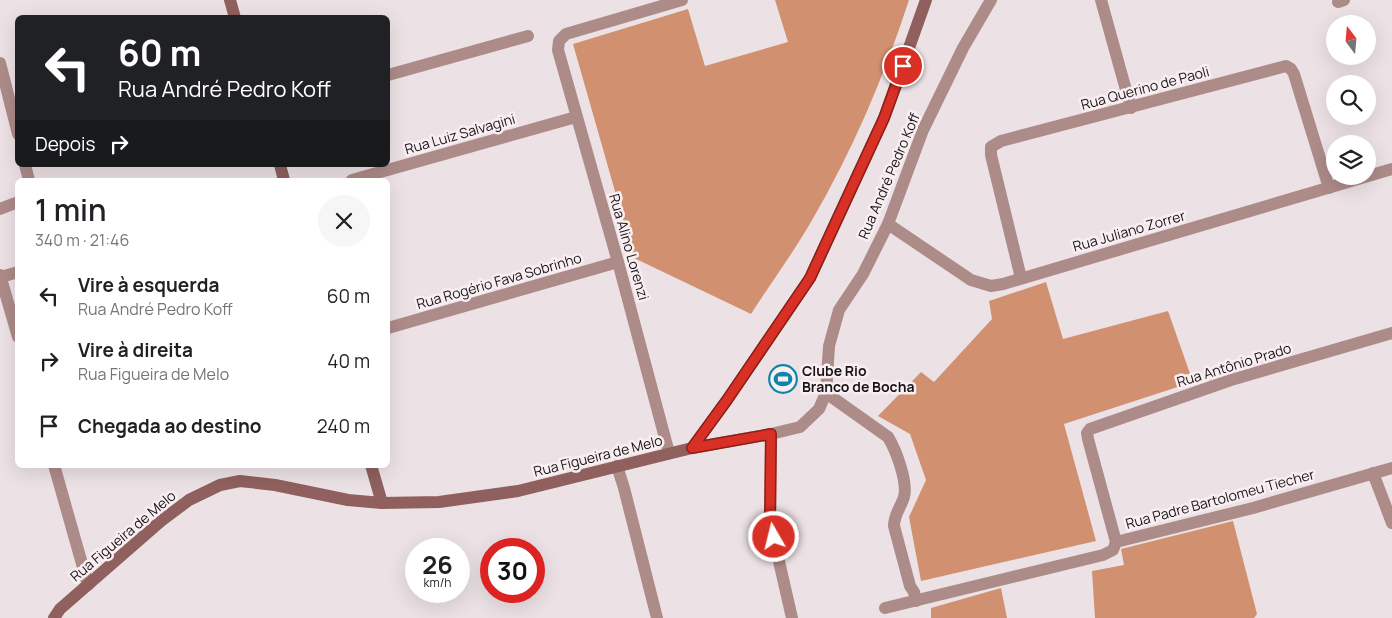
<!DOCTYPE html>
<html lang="pt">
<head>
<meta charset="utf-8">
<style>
	body { margin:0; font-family:Manrope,sans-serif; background:#f6f6f6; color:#202124; height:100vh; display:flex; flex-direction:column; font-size:19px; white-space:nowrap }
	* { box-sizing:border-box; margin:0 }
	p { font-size:16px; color:#757577 }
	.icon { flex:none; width:28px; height:28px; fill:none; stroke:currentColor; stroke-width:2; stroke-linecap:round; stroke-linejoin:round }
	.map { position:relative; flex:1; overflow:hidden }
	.sheet { position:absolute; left:15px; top:178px; width:375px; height:290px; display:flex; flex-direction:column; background:#fff; border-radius:8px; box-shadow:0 5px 20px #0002 }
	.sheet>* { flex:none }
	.banner { position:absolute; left:15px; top:15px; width:375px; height:152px; border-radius:8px; box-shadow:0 5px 20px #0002; background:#202124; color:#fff; overflow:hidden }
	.needle { width:32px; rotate:344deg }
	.fabs { position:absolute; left:1326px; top:15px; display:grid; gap:10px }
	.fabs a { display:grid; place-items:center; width:50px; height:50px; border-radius:50%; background:#fff; box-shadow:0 5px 20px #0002; font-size:25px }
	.speed { position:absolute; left:405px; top:538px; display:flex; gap:10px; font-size:25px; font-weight:700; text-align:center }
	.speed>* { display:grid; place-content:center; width:65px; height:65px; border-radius:50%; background:#fff; box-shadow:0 5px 20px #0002; line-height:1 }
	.speed small { font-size:12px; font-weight:400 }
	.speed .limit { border:8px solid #d22; background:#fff; color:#111 }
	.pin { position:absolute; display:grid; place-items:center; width:42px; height:42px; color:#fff; margin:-21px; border:2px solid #fff; border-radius:50%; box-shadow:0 1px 5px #0007 }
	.me { position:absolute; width:55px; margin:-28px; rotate:352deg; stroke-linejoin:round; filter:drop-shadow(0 0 4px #0008) }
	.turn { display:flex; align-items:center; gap:18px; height:105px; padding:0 20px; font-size:22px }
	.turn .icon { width:65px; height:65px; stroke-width:2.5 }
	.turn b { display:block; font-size:35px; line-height:42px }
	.then { display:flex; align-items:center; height:48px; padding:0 20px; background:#0003; gap:10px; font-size:19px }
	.round { display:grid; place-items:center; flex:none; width:52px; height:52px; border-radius:26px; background:#f6f6f6 }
	.head { display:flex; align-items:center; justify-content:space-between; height:85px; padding:0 20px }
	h1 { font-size:30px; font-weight:600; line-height:38px }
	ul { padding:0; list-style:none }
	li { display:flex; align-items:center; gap:15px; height:65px; padding:0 20px }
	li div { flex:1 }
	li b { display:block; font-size:19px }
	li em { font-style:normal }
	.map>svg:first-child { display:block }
</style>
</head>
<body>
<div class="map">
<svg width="1392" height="618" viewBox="0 0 1392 618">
	<rect width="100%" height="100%" fill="#ece2e5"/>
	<g fill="#d19170">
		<path d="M 775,0 L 909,0 C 884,77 852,152 811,222 C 793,253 771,283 751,314 L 634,258 L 573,44 L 688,9 L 705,66 L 788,42 Z"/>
		<polygon points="1046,282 1063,339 1168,311 1193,382 1064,424 1096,541 921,581 909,517 926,480 910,434 878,416 921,372 934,382 992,319 989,301"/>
		<polygon points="1233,521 1257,614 1254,618 1095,618 1092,571 1124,565 1121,549"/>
		<polygon points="1001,588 1007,618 931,618 931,608"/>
	</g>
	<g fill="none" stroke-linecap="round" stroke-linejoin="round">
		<g stroke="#ad8b89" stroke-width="12">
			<polyline points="1101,0 1131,108"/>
			<polyline points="1338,2 1344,0"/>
			<polyline points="0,63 18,134"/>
			<polyline points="388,75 528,36"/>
			<polyline points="25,165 29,180"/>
			<polyline points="352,180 576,117"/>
			<polyline points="0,209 18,202"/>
			<polyline points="888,224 971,280 991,286 1003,284 1392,169"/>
			<polyline points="0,275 18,337"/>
			<polyline points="1,277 18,272"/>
			<polyline points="1021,278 991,155 991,147 1001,141 1286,66 1291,69 1294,74 1329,188"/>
			<polyline points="388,328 618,262"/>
			<path d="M 826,393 L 888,437 C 896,450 908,482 904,497 C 901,507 894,514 894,526 L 910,586 L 914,592 L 916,601"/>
			<polyline points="771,434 770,522 792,618"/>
			<polyline points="692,448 771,434 800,427 819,409 826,393 829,346 839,310 863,274 888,224 923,130 963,48 991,0"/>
			<polyline points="669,453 618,262 558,50 559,41 566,34 682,0"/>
			<polyline points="54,465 88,585"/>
			<polyline points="617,466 624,488 657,618"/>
			<polyline points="1373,473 1392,523"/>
			<polyline points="1116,542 1088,439 1087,433 1090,429 1231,380 1392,333"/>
			<polyline points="1116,542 1253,508 1392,468"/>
			<polyline points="885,608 1103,555 1113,550 1116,542"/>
		</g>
		<g stroke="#8f605e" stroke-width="12">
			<polyline points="230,0 235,18"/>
			<polyline points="280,165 284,180"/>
			<polyline points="371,465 382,503"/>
			<polyline points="54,618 60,609 161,521 189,500 220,485 240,481 275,485 348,500 382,503 439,502 518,491 692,448 727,400 810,278 884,118 926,0"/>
		</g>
	</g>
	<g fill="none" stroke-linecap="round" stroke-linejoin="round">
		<defs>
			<polyline id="route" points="774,537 770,522 771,434 692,448 727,400 810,278 884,118 903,66"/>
		</defs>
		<use href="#route" stroke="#8d1f18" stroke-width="12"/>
		<use href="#route" stroke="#d93025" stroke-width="9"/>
	</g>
	<defs>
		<symbol id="stadium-ring" viewBox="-11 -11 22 22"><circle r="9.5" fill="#f9eff2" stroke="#0f85aa" stroke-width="1.5"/><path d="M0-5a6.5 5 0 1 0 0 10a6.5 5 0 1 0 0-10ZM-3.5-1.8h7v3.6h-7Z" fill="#0f85aa"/></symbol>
	</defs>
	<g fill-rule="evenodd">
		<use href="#stadium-ring" x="767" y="363" width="32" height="32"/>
	</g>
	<g text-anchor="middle" stroke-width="5" stroke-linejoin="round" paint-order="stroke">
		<g font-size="14" fill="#181516" stroke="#f9eff2">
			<text transform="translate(1145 88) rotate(-15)" y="5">Rua Querino de Paoli</text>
			<text transform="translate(460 134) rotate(-16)" y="5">Rua Luiz Salvagini</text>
			<text transform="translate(889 176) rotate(-67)" y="5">Rua André Pedro Koff</text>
			<text transform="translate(1129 231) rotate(-16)" y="5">Rua Juliano Zorrer</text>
			<text transform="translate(629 247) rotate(74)" y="5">Rua Alino Lorenzi</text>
			<text transform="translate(499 281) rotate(-16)" y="5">Rua Rogério Fava Sobrinho</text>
			<text transform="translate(1234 365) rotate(-17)" y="5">Rua Antônio Prado</text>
			<text transform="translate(598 456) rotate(-14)" y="5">Rua Figueira de Melo</text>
			<text transform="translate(1220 499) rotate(-15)" y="5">Rua Padre Bartolomeu Tiecher</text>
			<text transform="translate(123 536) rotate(-40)" y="5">Rua Figueira de Melo</text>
		</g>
		<g font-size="14" font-weight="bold" fill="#181516" stroke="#f9eff2" text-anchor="start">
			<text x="802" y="376">Clube Rio<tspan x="802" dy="16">Branco de Bocha</tspan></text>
		</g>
	</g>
</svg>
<div class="fabs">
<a><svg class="needle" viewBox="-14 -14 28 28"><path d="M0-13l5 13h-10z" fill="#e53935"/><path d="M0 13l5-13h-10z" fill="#757577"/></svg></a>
<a><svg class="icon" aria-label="search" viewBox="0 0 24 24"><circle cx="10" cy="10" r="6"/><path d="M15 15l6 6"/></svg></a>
<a><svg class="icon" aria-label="layers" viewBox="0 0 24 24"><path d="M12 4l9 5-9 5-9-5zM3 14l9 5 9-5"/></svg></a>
</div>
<div class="speed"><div>26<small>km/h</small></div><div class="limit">30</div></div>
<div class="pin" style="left:903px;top:66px;background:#d93025"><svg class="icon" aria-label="arrive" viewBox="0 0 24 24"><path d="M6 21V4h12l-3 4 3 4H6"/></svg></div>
<svg class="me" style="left:774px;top:537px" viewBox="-20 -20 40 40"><circle r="17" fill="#d93025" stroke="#fff" stroke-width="3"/><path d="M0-11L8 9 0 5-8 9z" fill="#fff"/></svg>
<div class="banner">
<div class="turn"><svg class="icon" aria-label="left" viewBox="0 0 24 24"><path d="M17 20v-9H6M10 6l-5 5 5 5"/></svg><div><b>60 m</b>Rua André Pedro Koff</div></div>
<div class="then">Depois<svg class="icon" aria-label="right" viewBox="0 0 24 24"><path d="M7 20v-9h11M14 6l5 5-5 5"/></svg></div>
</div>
<section class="sheet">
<div class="head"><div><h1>1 min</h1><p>340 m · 21:46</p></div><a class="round"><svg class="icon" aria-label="close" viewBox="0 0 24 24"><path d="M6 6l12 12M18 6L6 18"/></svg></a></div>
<ul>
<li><svg class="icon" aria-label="left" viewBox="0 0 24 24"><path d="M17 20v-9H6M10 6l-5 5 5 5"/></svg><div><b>Vire à esquerda</b><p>Rua André Pedro Koff</p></div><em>60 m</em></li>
<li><svg class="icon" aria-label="right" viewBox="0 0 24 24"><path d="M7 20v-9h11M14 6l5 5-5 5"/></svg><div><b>Vire à direita</b><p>Rua Figueira de Melo</p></div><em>40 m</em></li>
<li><svg class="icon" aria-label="arrive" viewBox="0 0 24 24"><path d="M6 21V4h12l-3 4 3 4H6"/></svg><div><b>Chegada ao destino</b></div><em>240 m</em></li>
</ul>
</section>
</div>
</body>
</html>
